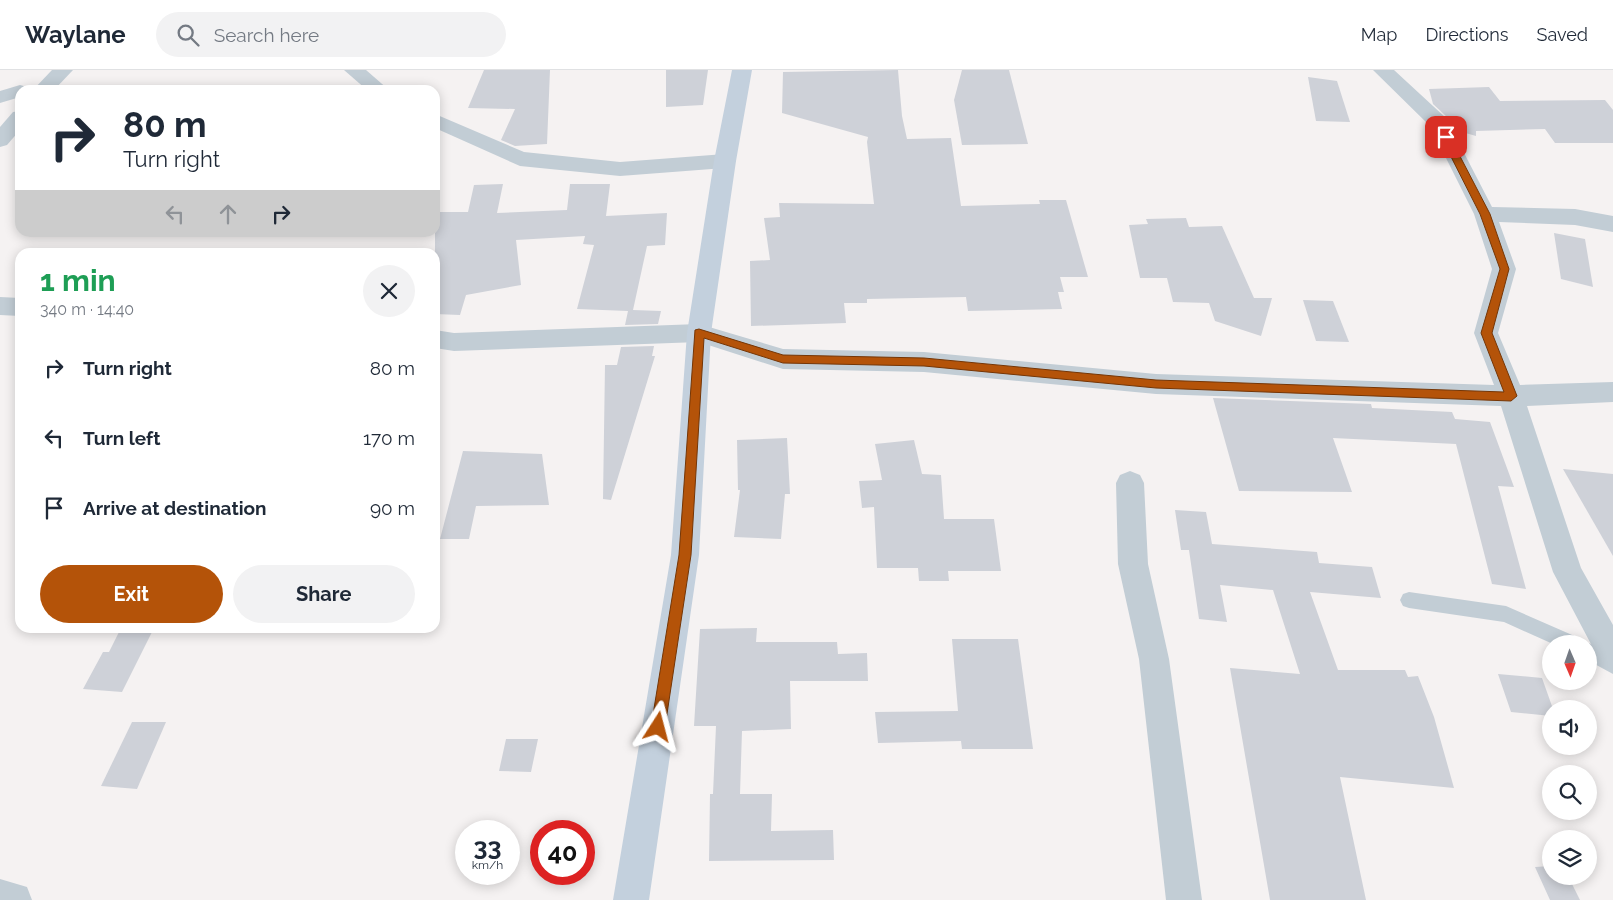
<!DOCTYPE html>
<html lang="en">
<head>
<meta charset="utf-8">
<style>
	body { margin:0; font-family:Raleway,sans-serif; background:#f2f2f3; color:#1f2937; height:100vh; display:flex; flex-direction:column; font-size:19px; white-space:nowrap }
	* { box-sizing:border-box; margin:0 }
	p { font-size:16px; color:#747a83 }
	.icon { flex:none; width:28px; height:28px; fill:none; stroke:currentColor; stroke-width:2; stroke-linecap:round; stroke-linejoin:round }
	.map { position:relative; flex:1; overflow:hidden }
	.drawer { position:absolute; left:15px; top:178px; width:425px; height:385px; display:flex; flex-direction:column; background:#fff; border-radius:15px; box-shadow:0 2px 12px #0003 }
	.drawer>* { flex:none }
	.banner { position:absolute; left:15px; top:15px; width:425px; height:152px; border-radius:15px; box-shadow:0 2px 12px #0003; background:#fff; color:#1f2937; overflow:hidden }
	.needle { width:32px; rotate:178deg }
	.tools { position:absolute; left:1542px; top:565px; display:grid; gap:10px }
	.tools a { display:grid; place-items:center; width:55px; height:55px; border-radius:50%; background:#fff; box-shadow:0 2px 12px #0003; font-size:25px }
	.speed { position:absolute; left:455px; top:750px; display:flex; gap:10px; font-size:25px; font-weight:700; text-align:center }
	.speed>* { display:grid; place-content:center; width:65px; height:65px; border-radius:50%; background:#fff; box-shadow:0 2px 12px #0003; line-height:1 }
	.speed small { font-size:12px; font-weight:400 }
	.speed .limit { border:8px solid #d22; background:#fff; color:#111 }
	.pin { position:absolute; display:grid; place-items:center; width:42px; height:42px; color:#fff; margin:-21px; border-radius:10px; box-shadow:0 2px 8px #0006 }
	.me { position:absolute; width:55px; margin:-28px; rotate:9deg; stroke-linejoin:round; filter:drop-shadow(0 0 4px #0008) }
	.turn { display:flex; align-items:center; gap:18px; height:105px; padding:0 25px; font-size:22px }
	.turn .icon { width:65px; height:65px; stroke-width:2.5 }
	.turn b { display:block; font-size:35px; line-height:42px }
	.lanes { display:flex; align-items:center; height:48px; padding:0 25px; background:#0003; justify-content:center; gap:25px; direction:ltr }
	.lanes .off { opacity:.35 }
	.round { display:grid; place-items:center; flex:none; width:52px; height:52px; border-radius:26px; background:#f2f2f3 }
	.overview { display:flex; align-items:center; justify-content:space-between; height:85px; padding:0 25px }
	h1 { font-size:30px; font-weight:700; line-height:38px; color:#1e9e55 }
	.primary-button { display:flex; gap:10px; margin-top:auto; padding:10px 25px }
	.primary-button a { flex:1; height:58px; border-radius:30px; background:#b45309; color:#fff; font-size:20px; font-weight:700; line-height:58px; text-align:center }
	.primary-button a+a { background:#f2f2f3; color:#1f2937 }
	ul { padding:0; list-style:none }
	li { display:flex; align-items:center; gap:15px; height:70px; padding:0 25px }
	li div { flex:1 }
	li b { display:block; font-size:19px }
	li em { font-style:normal }
	header { display:flex; align-items:center; gap:30px; box-sizing:border-box; height:70px; padding:0 25px; background:#fff; border-bottom:1px solid #e0e1e3 }
	header strong { font-size:24px }
	nav { display:flex; gap:28px; margin-inline-start:auto; font-size:18px }
	.search { width:350px; height:45px; background:#f2f2f3; display:flex; align-items:center; gap:12px; box-sizing:border-box; padding:0 18px; border-radius:28px; color:#747a83; font-size:19px }
	.map>svg:first-child { display:block }
</style>
</head>
<body>
<header>
<strong>Waylane</strong>
<div class="search"><svg class="icon" aria-label="search" viewBox="0 0 24 24"><circle cx="10" cy="10" r="6"/><path d="M15 15l6 6"/></svg>Search here</div>
<nav><a>Map</a><a>Directions</a><a>Saved</a></nav>
</header>
<div class="map">
<svg width="1613" height="830" viewBox="0 0 1613 830">
	<rect width="100%" height="100%" fill="#f5f2f2"/>
	<g fill="#ced1d8">
		<polygon points="484,0 550,0 547,74 515,76 501,70 515,39 468,38"/>
		<polygon points="666,0 708,0 703,35 666,37"/>
		<polygon points="898,0 902,46 907,69 951,68 961,136 1040,134 1039,130 1066,130 1088,207 1060,207 1064,222 1058,222 1062,239 968,241 966,227 867,229 867,233 844,233 846,253 751,256 750,191 770,190 764,148 780,147 779,133 874,134 867,72 868,67 782,43 783,2"/>
		<polygon points="962,0 1009,0 1028,74 962,75 954,30"/>
		<polygon points="1308,7 1337,11 1350,52 1316,51"/>
		<polygon points="1489,17 1500,31 1605,30 1613,40 1613,73 1555,73 1545,59 1476,61 1476,66 1455,60 1447,47 1433,34 1429,19"/>
		<polygon points="503,114 497,143 567,140 570,114 610,114 606,146 667,143 665,175 647,176 633,240 661,241 658,254 625,255 628,241 577,239 594,175 583,174 585,166 516,170 521,215 466,225 460,245 435,244 435,142 468,142 474,115"/>
		<polygon points="1186,148 1189,157 1222,156 1254,228 1272,228 1261,266 1215,251 1209,233 1173,232 1167,208 1140,208 1129,155 1148,154 1146,149"/>
		<polygon points="1554,163 1585,169 1593,217 1561,209"/>
		<polygon points="1303,230 1333,231 1349,272 1316,271"/>
		<polygon points="654,276 652,286 655,286 611,430 603,429 605,295 617,295 621,277"/>
		<polygon points="1213,328 1371,334 1372,338 1452,342 1455,349 1490,352 1514,417 1498,416 1526,519 1492,514 1456,374 1333,368 1352,422 1239,421"/>
		<polygon points="787,368 790,424 785,424 781,469 734,467 740,420 738,420 737,370"/>
		<polygon points="914,370 922,404 941,405 944,449 994,449 1001,501 948,501 949,511 919,511 918,498 877,498 874,437 862,438 859,411 882,410 875,374"/>
		<polygon points="463,381 542,384 549,435 476,436 469,469 440,469"/>
		<polygon points="1563,399 1613,404 1613,486"/>
		<polygon points="1175,440 1206,442 1212,474 1317,482 1319,493 1372,497 1381,528 1310,522 1338,600 1405,600 1408,607 1418,606 1434,647 1454,718 1340,707 1366,830 1270,830 1230,598 1300,604 1273,520 1220,515 1227,552 1199,549 1189,480 1181,480"/>
		<polygon points="121,558 154,558 122,622 83,619 103,582 109,582"/>
		<polygon points="757,558 756,572 837,572 838,584 867,583 868,611 790,611 791,659 742,661 740,724 772,724 771,761 833,760 834,790 709,791 710,724 713,724 716,656 694,656 700,559"/>
		<polygon points="952,569 1018,569 1033,679 962,679 961,671 878,673 875,642 958,641"/>
		<polygon points="1498,604 1542,608 1553,639 1551,639 1551,646 1511,642"/>
		<polygon points="132,652 166,652 137,719 101,716"/>
		<polygon points="506,669 538,669 531,702 499,701"/>
		<polygon points="1551,796 1551,806 1568,806 1580,830 1550,830 1535,797"/>
	</g>
	<g fill="none" stroke-linecap="round" stroke-linejoin="round">
		<g fill="#c2cdd5" fill-rule="evenodd">
			<polygon points="1409,522 1506,536 1579,568 1582,574 1553,574 1504,552 1409,538 1403,536 1400,530 1403,524"/>
			<polygon points="1589,573 1613,585 1613,604 1589,591"/>
		</g>
		<g fill="#c2cdd5" fill-rule="evenodd">
			<polygon points="52,0 73,0 54,20 33,20"/>
			<polygon points="344,0 366,0 389,20 367,20"/>
			<polygon points="1373,0 1394,0 1446,48 1492,137 1575,139 1613,146 1613,162 1575,155 1499,152 1516,199 1498,263 1520,315 1613,312 1613,332 1527,336 1581,498 1613,555 1613,600 1602,595 1553,502 1501,336 1156,324 924,302 783,299 699,272 454,281 435,278 435,260 454,263 699,254 783,279 924,282 1156,304 1494,315 1474,263 1492,199 1474,144 1430,56"/>
			<polygon points="20,15 27,17 29,20 20,20 20,27 0,33 0,21"/>
			<polygon points="20,41 20,60 7,75 0,77 0,57 13,42"/>
			<polygon points="435,44 524,82 620,92 725,84 733,86 736,91 733,96 725,98 620,106 520,96 435,58"/>
			<polygon points="0,227 20,228 20,246 0,245"/>
			<polygon points="1130,401 1140,405 1144,413 1148,494 1169,589 1202,830 1166,830 1139,589 1118,494 1116,413 1120,405"/>
			<polygon points="0,809 27,817 32,830 0,830"/>
		</g>
		<polygon fill="#c3d0dd" fill-rule="evenodd" points="732,0 752,0 736,91 711,263 699,485 649,830 613,830 671,485 687,263 714,91"/>
	</g>
	<polygon fill="#b45309" stroke="#753606" points="1446,64 1450,67 1490,144 1509,199 1492,263 1517,326 1511,331 1156,318 924,296 783,293 704,268 691,485 665,657 663,662 658,664 653,662 651,657 679,485 695,260 699,259 783,285 924,288 1156,310 1504,322 1481,263 1500,199 1480,144 1441,67"/>
</svg>
<div class="tools">
<a><svg class="needle" viewBox="-14 -14 28 28"><path d="M0-13l5 13h-10z" fill="#e53935"/><path d="M0 13l5-13h-10z" fill="#747a83"/></svg></a>
<a><svg class="icon" aria-label="sound" viewBox="0 0 24 24"><path d="M4 9h4l5-4v14l-5-4H4zM17 9q2 3 0 6"/></svg></a>
<a><svg class="icon" aria-label="search" viewBox="0 0 24 24"><circle cx="10" cy="10" r="6"/><path d="M15 15l6 6"/></svg></a>
<a><svg class="icon" aria-label="layers" viewBox="0 0 24 24"><path d="M12 4l9 5-9 5-9-5zM3 14l9 5 9-5"/></svg></a>
</div>
<div class="speed"><div>33<small>km/h</small></div><div class="limit">40</div></div>
<div class="pin" style="left:1446px;top:67px;background:#d93025"><svg class="icon" aria-label="arrive" viewBox="0 0 24 24"><path d="M6 21V4h12l-3 4 3 4H6"/></svg></div>
<svg class="me" style="left:658px;top:657px" viewBox="-20 -20 40 40"><path d="M0-17L14 15 0 8-14 15z" fill="#b45309" stroke="#fff" stroke-width="4"/></svg>
<div class="banner">
<div class="turn"><svg class="icon" aria-label="right" viewBox="0 0 24 24"><path d="M7 20v-9h11M14 6l5 5-5 5"/></svg><div><b>80 m</b>Turn right</div></div>
<div class="lanes"><svg class="icon off" aria-label="left" viewBox="0 0 24 24"><path d="M17 20v-9H6M10 6l-5 5 5 5"/></svg><svg class="icon off" aria-label="ahead" viewBox="0 0 24 24"><path d="M12 20V5M6 11l6-6 6 6"/></svg><svg class="icon" aria-label="right" viewBox="0 0 24 24"><path d="M7 20v-9h11M14 6l5 5-5 5"/></svg></div>
</div>
<section class="drawer">
<div class="overview"><div><h1>1 min</h1><p>340 m · 14:40</p></div><a class="round"><svg class="icon" aria-label="close" viewBox="0 0 24 24"><path d="M6 6l12 12M18 6L6 18"/></svg></a></div>
<ul>
<li><svg class="icon" aria-label="right" viewBox="0 0 24 24"><path d="M7 20v-9h11M14 6l5 5-5 5"/></svg><div><b>Turn right</b></div><em>80 m</em></li>
<li><svg class="icon" aria-label="left" viewBox="0 0 24 24"><path d="M17 20v-9H6M10 6l-5 5 5 5"/></svg><div><b>Turn left</b></div><em>170 m</em></li>
<li><svg class="icon" aria-label="arrive" viewBox="0 0 24 24"><path d="M6 21V4h12l-3 4 3 4H6"/></svg><div><b>Arrive at destination</b></div><em>90 m</em></li>
</ul>
<div class="primary-button"><a>Exit</a><a>Share</a></div>
</section>
</div>
</body>
</html>
